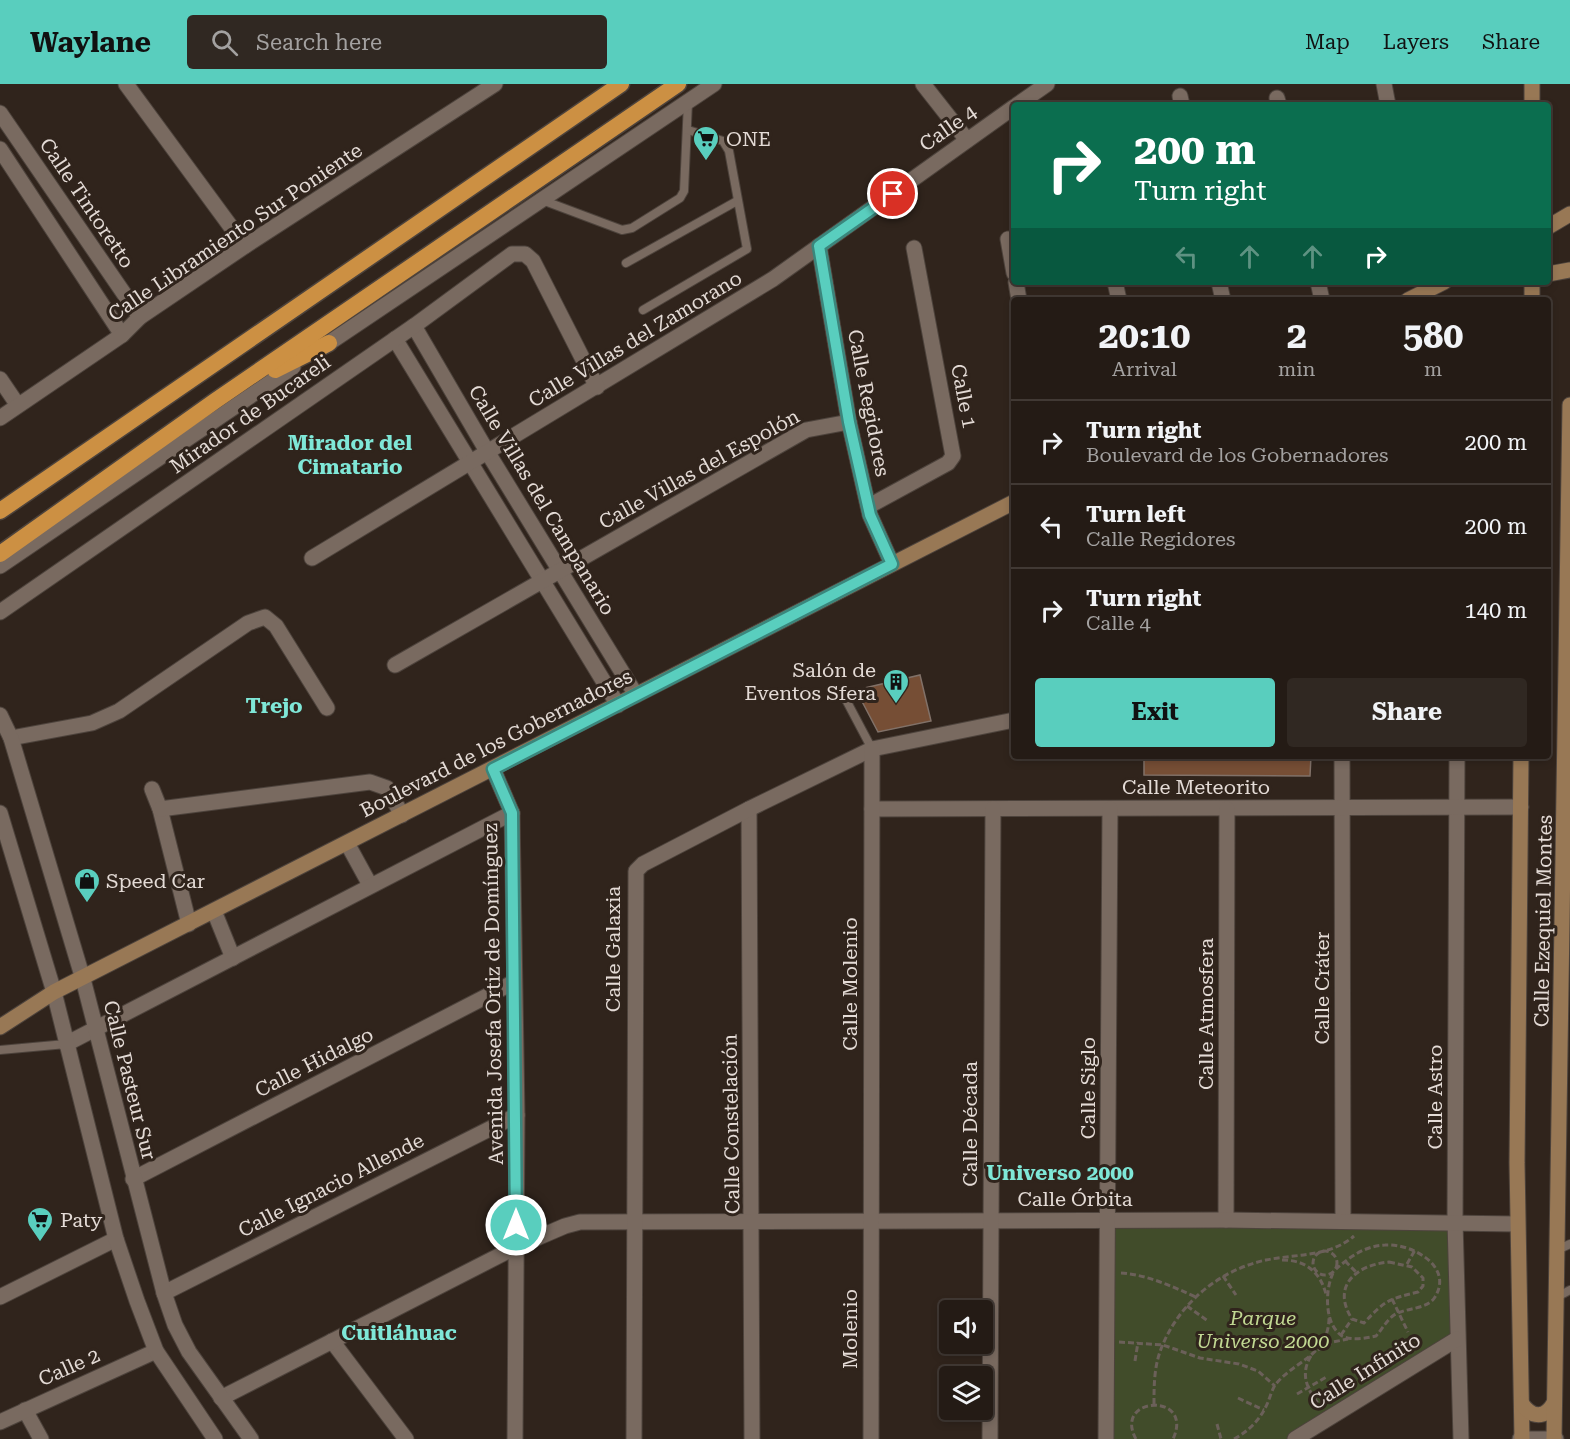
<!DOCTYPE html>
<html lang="en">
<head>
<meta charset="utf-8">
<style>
	body { margin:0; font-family:"Roboto Serif",serif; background:#302822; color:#f1f3f6; height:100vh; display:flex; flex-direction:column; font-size:22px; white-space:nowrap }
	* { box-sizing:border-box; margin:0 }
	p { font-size:20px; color:#a3a1a0 }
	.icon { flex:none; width:33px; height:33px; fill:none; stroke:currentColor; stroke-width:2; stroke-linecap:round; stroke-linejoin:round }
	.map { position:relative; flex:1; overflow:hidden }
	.drawer { position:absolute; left:1011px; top:213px; width:540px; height:462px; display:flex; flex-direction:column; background:#241b15; border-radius:6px; box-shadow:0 3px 9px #0003,0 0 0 2px #413934 }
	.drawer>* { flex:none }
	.hud { position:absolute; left:1011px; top:18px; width:540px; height:183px; border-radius:6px; box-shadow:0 3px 9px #0003,0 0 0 2px #413934; background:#0b6e4f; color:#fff; overflow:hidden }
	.controls { position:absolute; left:939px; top:1216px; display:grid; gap:12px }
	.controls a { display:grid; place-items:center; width:54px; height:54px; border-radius:6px; background:#241b15; box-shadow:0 3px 9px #0003,0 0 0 2px #413934; font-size:30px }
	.pin { position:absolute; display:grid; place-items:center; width:51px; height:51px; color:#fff; margin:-26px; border:3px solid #fff; border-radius:50%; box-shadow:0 2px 6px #0007 }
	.me { position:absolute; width:66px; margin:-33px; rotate:0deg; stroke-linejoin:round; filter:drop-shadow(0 0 4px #0008) }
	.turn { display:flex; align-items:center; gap:21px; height:126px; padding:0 24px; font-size:27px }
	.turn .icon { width:78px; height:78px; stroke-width:2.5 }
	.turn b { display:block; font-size:42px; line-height:51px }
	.lanes { display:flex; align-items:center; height:57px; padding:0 24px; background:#0003; justify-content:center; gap:30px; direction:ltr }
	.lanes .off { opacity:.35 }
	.eta { display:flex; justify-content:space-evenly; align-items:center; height:102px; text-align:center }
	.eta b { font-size:36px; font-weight:700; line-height:42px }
	.button { display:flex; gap:12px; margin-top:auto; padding:12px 24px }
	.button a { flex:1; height:69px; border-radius:6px; background:#59cebe; color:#111; font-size:24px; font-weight:700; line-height:69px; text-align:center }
	.button a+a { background:#302822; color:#f1f3f6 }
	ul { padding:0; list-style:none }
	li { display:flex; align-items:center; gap:18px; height:84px; padding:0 24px; border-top:2px solid #413934 }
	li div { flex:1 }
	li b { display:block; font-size:22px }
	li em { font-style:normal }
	header { display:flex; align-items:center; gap:36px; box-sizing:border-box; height:84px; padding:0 30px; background:#59cebe; color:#111 }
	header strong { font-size:28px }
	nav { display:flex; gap:33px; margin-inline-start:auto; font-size:21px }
	.search { width:420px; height:54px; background:#302822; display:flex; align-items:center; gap:15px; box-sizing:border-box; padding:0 21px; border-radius:6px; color:#a3a1a0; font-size:22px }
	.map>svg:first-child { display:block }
</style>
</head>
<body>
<header>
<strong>Waylane</strong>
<div class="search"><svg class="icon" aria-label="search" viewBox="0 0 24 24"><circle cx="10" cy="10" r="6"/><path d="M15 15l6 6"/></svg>Search here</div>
<nav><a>Map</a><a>Layers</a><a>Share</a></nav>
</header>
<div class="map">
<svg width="1570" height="1355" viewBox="0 0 1570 1355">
	<rect width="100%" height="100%" fill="#30241c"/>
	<polygon fill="#414c2a" points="1108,1136 1455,1137 1457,1255 1295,1355 1106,1355"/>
	<g fill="#764e35" stroke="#817168" stroke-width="1.5">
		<polygon points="920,591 931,637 878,648 856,606"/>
		<polygon points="1144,672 1311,672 1310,692 1144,691"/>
	</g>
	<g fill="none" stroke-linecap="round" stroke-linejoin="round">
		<defs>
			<g id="service">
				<polyline points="542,116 622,146 632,144 680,114 684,107 688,18"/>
				<polyline points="626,179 737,117"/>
				<polyline points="643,226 747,165 729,67 723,57 688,46"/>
				<polyline points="845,614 872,665"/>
				<polyline points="0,966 66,960"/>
				<polyline points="1557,1166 1570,1160"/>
				<polyline points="1557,1213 1570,1206"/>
			</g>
			<g id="minor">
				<polyline points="126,0 245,162"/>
				<polyline points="923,0 967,56"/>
				<polyline points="1384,0 1388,21"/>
				<polyline points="1180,12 1182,21"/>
				<polyline points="1277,14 1279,21"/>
				<polyline points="1017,21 1047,0"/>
				<polyline points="0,29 140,233"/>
				<polyline points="0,65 122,251"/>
				<polyline points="1008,155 1014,189"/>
				<polyline points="819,162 849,338 870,431 892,480"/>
				<polyline points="1016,198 1019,216"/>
				<polyline points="1115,198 1119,216"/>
				<polyline points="1219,198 1223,216"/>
				<polyline points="1318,198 1322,216"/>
				<polyline points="414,242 488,369 636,611"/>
				<polyline points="395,255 618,621"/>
				<polyline points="0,295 17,320"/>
				<polyline points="869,422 948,379 953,372 914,164"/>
				<polyline points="312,474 773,195 1014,23"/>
				<polyline points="0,528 414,242 512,170 525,170 533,177 597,303"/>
				<polyline points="395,581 806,346 849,338"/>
				<polyline points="11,654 92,639 119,627 248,539 265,533 276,542 327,624"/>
				<polyline points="1342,672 1343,1136"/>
				<polyline points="1457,672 1455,1137 1461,1355"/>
				<polyline points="493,685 512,729 517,1031 515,1355"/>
				<polyline points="152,705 160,725 189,840"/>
				<polyline points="160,725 370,698 387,704 402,731"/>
				<polyline points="749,725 752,1355"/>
				<polyline points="872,725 1521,723"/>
				<polyline points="347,759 370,801"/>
				<polyline points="214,827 233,874"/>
				<polyline points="66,960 512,729"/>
				<polyline points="133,1095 514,898"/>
				<polyline points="1226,1136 1227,725"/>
				<polyline points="164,1209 517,1031"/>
				<polyline points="0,1213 116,1155"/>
				<polyline points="332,1257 406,1355"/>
				<polyline points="221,1314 516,1163 565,1142 580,1138 1226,1136 1517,1140"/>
				<polyline points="25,1326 41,1355"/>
				<polyline points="0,1338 156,1267"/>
				<polyline points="634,1355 636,787 643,780 749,725 872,665 1014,636"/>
				<polyline points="871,1355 872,665"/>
				<polyline points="990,1355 993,725"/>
				<polyline points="1106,1355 1110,725"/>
				<polyline points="1295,1355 1457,1255"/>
				<polyline points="1520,1355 1556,1355"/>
			</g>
			<g id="tertiary">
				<polyline points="320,265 714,0"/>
				<polyline points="0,334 122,251 140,233 245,162 495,0"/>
				<polyline points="0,482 293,283"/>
				<polyline points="0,631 11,654 83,895 164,1209 175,1241 189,1268 251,1355"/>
				<polyline points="0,729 54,908 116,1155 137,1217 156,1267 215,1355"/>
			</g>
			<g id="secondary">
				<polyline points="1532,21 1532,0"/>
				<polyline points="1548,143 1570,130"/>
				<polyline points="1548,190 1570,186"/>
				<polyline points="1408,216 1444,198"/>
				<polyline points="1532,216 1532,198"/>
				<polyline points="1521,672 1517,1079 1522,1355"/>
				<polyline points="0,943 54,908 1014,418"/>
				<path d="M 1522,1320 C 1532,1334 1545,1335 1554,1319"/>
				<polyline points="1554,1355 1570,321"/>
			</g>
			<g id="trunk">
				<polyline points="275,286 329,259"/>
				<polyline points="0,427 621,0"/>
				<polyline points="0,470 215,317 678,0"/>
			</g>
		</defs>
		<use href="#service" stroke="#4d433c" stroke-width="10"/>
		<use href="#minor" stroke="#4d433c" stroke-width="17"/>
		<use href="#tertiary" stroke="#4d433c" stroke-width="17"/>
		<use href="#secondary" stroke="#4d433c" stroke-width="17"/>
		<use href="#trunk" stroke="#4d433c" stroke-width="19"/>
		<g stroke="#6b6059" stroke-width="3" stroke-dasharray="6 3" stroke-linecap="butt">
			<circle cx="1325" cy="1179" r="12"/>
			<path d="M 1282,1176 C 1306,1176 1320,1188 1326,1210"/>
			<polyline points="1345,1177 1356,1188"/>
			<path d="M 1389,1178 L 1412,1183 L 1423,1194 L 1423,1202 L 1418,1208 C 1389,1215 1385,1216 1364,1239 L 1352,1235 C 1331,1202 1356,1181 1389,1178 Z"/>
			<polyline points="1407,1180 1415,1166"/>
			<path d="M 1121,1189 C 1148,1191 1171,1202 1196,1213"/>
			<path d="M 1333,1189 C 1325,1206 1324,1240 1342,1252 C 1352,1257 1366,1254 1376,1252 C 1382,1245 1387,1236 1394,1231 C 1407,1223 1427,1226 1435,1213 C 1454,1182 1411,1159 1385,1161 C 1365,1162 1351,1172 1336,1185"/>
			<polyline points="1223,1192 1236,1211"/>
			<polyline points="1392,1215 1408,1248"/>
			<polyline points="1187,1222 1208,1237"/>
			<polyline points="1341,1251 1352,1235"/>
			<polyline points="1119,1258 1163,1261 1200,1274 1239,1280 1258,1287 1275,1302"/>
			<polyline points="1318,1266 1333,1258 1348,1255"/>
			<path d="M 1311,1272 C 1299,1291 1308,1307 1321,1323"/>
			<polyline points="1135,1277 1138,1258"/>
			<polyline points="1297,1310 1328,1292"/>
			<polyline points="1238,1314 1264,1326"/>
			<path d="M 1154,1320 C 1154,1302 1154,1283 1161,1265 C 1178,1220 1219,1186 1266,1176 C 1295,1170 1330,1173 1354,1152"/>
			<polyline points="1217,1340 1221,1355"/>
			<path d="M 1136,1355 C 1112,1312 1195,1308 1173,1355"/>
			<path d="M 1234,1355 C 1249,1347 1261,1335 1268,1318 C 1270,1313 1272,1306 1275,1301 C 1296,1275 1330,1272 1329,1231"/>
		</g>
		<use href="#service" stroke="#796a60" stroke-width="8"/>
		<use href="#minor" stroke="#796a60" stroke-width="15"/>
		<use href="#tertiary" stroke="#796a60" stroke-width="15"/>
		<use href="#secondary" stroke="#987855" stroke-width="15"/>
		<use href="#trunk" stroke="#cc9043" stroke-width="16"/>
	</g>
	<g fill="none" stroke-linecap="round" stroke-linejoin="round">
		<defs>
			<polyline id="route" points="516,1141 512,729 493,685 892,480 870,431 849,338 819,162 893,110"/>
		</defs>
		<use href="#route" stroke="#3a867c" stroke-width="15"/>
		<use href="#route" stroke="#59cebe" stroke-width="10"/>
	</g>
	<defs>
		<symbol id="supermarket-pin" viewBox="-11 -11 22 30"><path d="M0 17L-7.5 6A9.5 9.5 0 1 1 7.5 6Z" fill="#59cebe" stroke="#30241c"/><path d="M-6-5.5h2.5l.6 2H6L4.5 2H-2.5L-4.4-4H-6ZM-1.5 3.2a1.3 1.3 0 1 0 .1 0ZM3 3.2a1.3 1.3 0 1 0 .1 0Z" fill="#111"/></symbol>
		<symbol id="building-pin" viewBox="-11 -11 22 30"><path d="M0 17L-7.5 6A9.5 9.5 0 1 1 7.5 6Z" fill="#59cebe" stroke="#30241c"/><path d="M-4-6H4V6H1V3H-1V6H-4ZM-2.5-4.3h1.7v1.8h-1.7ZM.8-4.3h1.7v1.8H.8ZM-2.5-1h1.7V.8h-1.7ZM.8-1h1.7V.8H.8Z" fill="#111"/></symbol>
		<symbol id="shop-pin" viewBox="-11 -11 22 30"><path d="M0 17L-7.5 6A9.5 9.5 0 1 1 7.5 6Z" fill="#59cebe" stroke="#30241c"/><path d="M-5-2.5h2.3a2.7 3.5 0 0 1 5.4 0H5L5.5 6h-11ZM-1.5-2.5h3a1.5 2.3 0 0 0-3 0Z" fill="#111"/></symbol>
	</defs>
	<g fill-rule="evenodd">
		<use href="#supermarket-pin" x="691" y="40" width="30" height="40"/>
		<use href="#building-pin" x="881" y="583" width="30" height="40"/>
		<use href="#shop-pin" x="72" y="782" width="30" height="40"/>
		<use href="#supermarket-pin" x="25" y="1121" width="30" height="40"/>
	</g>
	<g text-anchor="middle" stroke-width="6" stroke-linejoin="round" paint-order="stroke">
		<g font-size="20" fill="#e4dbd6" stroke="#30241c">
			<text transform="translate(948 44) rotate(-35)" y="7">Calle 4</text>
			<text transform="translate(87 119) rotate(56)" y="7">Calle Tintoretto</text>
			<text transform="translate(235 148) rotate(-34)" y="7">Calle Libramiento Sur Poniente</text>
			<text transform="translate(635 255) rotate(-31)" y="7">Calle Villas del Zamorano</text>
			<text transform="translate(964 312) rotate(79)" y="7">Calle 1</text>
			<text transform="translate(869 319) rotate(79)" y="7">Calle Regidores</text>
			<text transform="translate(250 330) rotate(-35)" y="7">Mirador de Bucareli</text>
			<text transform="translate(699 385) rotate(-29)" y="7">Calle Villas del Espolón</text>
			<text transform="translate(542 416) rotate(59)" y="7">Calle Villas del Campanario</text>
			<text transform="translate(496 659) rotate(-27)" y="7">Boulevard de los Gobernadores</text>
			<text x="1196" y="710">Calle Meteorito</text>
			<text transform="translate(1543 837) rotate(-89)" y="7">Calle Ezequiel Montes</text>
			<text transform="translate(613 865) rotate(-90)" y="7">Calle Galaxia</text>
			<text transform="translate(850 900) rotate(-90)" y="7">Calle Molenio</text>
			<text transform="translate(1322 904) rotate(-90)" y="7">Calle Cráter</text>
			<text transform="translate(493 910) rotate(-91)" y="7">Avenida Josefa Ortiz de Domínguez</text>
			<text transform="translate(1206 930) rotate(-90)" y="7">Calle Atmosfera</text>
			<text transform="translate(314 978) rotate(-27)" y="7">Calle Hidalgo</text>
			<text transform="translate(130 996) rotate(76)" y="7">Calle Pasteur Sur</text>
			<text transform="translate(1088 1004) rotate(-90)" y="7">Calle Siglo</text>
			<text transform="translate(1435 1013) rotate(-90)" y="7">Calle Astro</text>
			<text transform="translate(731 1040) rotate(-91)" y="7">Calle Constelación</text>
			<text transform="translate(970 1040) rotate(-90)" y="7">Calle Década</text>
			<text transform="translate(331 1101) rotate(-27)" y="7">Calle Ignacio Allende</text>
			<text x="1075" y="1122">Calle Órbita</text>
			<text transform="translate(850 1245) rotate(-90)" y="7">Molenio</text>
			<text transform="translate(69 1283) rotate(-24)" y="7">Calle 2</text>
			<text transform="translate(1365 1287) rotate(-32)" y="7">Calle Infinito</text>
		</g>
		<g font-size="20" fill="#e4dbd6" stroke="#30241c" text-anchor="start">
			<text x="726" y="62">ONE</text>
			<text x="876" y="593" text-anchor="end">Salón de<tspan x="876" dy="23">Eventos Sfera</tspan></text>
			<text x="106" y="804">Speed Car</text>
			<text x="60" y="1143">Paty</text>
		</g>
		<g font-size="20" font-style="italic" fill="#c1d892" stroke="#30241c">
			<text x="1263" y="1241">Parque<tspan x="1263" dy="23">Universo 2000</tspan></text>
		</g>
		<g font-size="21" font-weight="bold" fill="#7fe7d7" stroke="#30241c">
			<text x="350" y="366">Mirador del<tspan x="350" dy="24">Cimatario</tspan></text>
			<text x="274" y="629">Trejo</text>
			<text x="1060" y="1096">Universo 2000</text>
			<text x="399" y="1256">Cuitláhuac</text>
		</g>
	</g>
</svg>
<div class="controls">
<a><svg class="icon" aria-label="sound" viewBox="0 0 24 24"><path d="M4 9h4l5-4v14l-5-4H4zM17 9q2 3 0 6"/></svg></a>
<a><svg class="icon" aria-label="layers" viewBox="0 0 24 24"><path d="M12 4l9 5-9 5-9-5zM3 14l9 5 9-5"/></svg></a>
</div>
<div class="pin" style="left:893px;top:110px;background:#d93025"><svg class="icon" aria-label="arrive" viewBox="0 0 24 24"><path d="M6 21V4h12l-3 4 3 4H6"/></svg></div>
<svg class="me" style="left:516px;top:1141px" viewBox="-20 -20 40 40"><circle r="17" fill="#59cebe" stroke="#fff" stroke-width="3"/><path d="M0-11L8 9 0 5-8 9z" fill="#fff"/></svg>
<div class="hud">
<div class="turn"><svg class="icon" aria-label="right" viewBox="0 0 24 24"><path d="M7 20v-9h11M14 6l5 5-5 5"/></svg><div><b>200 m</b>Turn right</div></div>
<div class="lanes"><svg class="icon off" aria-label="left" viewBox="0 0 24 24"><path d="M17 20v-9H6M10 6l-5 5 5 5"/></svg><svg class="icon off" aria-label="ahead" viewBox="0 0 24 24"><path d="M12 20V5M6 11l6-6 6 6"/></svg><svg class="icon off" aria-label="ahead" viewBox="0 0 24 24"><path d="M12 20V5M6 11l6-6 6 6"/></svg><svg class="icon" aria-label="right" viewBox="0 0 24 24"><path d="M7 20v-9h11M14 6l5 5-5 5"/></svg></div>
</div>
<section class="drawer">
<div class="eta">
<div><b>20:10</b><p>Arrival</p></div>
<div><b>2</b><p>min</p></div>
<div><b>580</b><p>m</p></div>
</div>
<ul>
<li><svg class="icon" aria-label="right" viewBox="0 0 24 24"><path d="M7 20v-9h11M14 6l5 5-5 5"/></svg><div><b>Turn right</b><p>Boulevard de los Gobernadores</p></div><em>200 m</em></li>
<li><svg class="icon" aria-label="left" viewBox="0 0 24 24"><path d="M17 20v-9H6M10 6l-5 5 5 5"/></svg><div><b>Turn left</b><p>Calle Regidores</p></div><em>200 m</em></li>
<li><svg class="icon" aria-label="right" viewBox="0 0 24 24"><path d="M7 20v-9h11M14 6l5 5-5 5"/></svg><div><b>Turn right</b><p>Calle 4</p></div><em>140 m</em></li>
</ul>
<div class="button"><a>Exit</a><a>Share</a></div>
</section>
</div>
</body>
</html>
